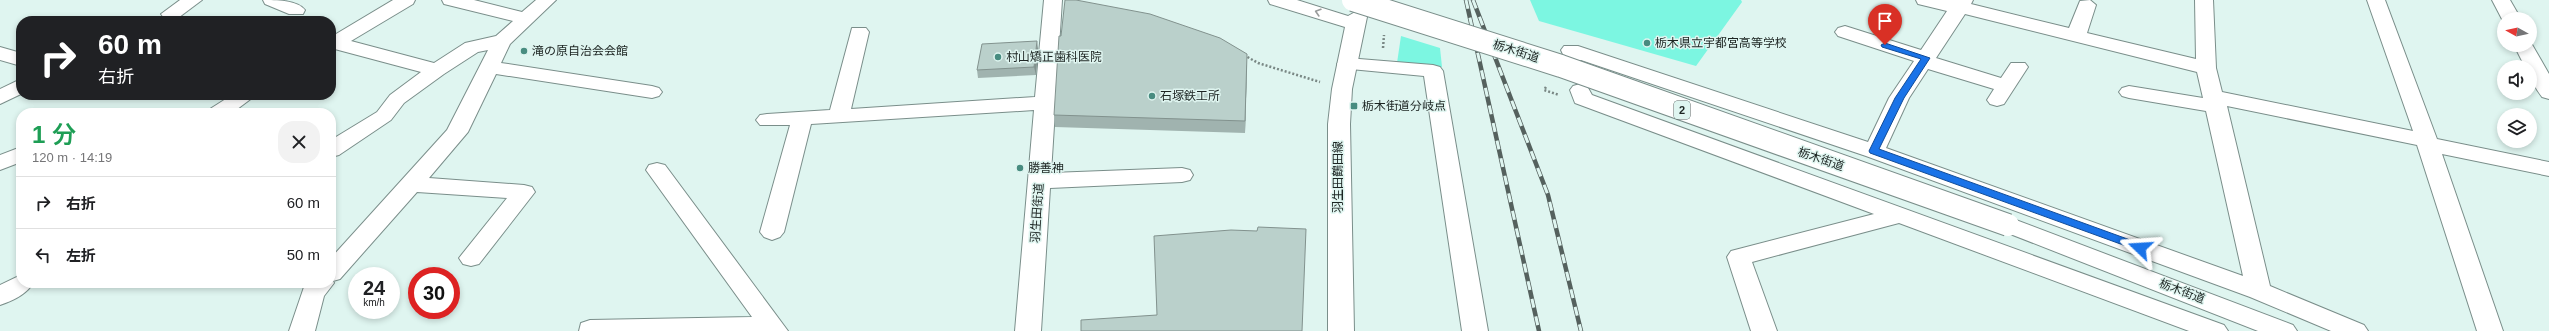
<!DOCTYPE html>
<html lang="ja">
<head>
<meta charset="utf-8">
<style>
	body { margin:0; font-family:Arial,"Noto Sans JP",sans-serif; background:#f2f2f2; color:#202124; height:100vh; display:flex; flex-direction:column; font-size:15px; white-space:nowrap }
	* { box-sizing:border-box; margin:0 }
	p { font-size:13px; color:#757577 }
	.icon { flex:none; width:22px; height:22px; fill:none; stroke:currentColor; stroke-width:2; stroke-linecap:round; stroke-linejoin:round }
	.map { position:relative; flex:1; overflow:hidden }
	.details { position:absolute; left:16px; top:108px; width:320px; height:180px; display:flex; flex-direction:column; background:#fff; border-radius:16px; box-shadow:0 2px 6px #0003 }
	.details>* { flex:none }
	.guide { position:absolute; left:16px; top:16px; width:320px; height:84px; border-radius:16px; box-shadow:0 2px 6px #0003; background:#202124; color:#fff; overflow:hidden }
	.needle { width:26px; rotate:278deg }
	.fabs { position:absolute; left:2497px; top:12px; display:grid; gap:8px }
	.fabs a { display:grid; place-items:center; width:40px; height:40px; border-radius:50%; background:#fff; box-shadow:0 2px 6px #0003; font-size:20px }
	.speed { position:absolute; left:348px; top:267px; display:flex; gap:8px; font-size:20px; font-weight:700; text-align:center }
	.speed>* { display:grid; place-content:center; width:52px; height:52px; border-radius:50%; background:#fff; box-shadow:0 2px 6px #0003; line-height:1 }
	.speed small { font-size:10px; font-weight:400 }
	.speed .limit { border:6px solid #d22; background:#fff; color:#111 }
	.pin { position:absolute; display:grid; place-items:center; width:34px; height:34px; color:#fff; margin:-41px -17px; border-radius:50% 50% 50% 0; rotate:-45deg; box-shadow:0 0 4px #0007 }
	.pin .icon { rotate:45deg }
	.me { position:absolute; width:44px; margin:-22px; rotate:290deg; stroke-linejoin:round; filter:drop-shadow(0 0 3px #0008) }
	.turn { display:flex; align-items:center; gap:14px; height:84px; padding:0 16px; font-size:18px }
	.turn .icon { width:52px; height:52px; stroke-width:2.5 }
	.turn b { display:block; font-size:28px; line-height:34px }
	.round { display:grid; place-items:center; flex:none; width:42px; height:42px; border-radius:16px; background:#f2f2f2 }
	.summary { display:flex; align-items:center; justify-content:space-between; height:68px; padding:0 16px }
	h1 { font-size:24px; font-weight:600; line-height:30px; color:#1e9e55 }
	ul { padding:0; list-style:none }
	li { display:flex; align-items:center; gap:12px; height:52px; padding:0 16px; border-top:1px solid #e0e0e0 }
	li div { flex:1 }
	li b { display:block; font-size:15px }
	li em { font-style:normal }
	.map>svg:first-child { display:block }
</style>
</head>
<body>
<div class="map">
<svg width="2549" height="331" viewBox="0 0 2549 331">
	<rect width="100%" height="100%" fill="#dff5f0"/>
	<g fill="#7cf6e1">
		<polygon points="1530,0 1741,0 1742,2 1696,66 1539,21"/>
		<polygon points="1401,36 1440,48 1442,67 1397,63"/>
	</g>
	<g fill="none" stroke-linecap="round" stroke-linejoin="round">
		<defs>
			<g id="minor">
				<polygon points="180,0 202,0 178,18 164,18 161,14"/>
				<path d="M 263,0 C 276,0 297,0 305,10 L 303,14 L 289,14 L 265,4 Z"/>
				<polygon points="393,0 415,0 413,4 351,41 434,63 465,43 496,36 513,21 444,4 442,0 474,0 522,12 536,0 556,0 510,44 501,63 652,86 659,88 662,92 659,96 652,98 496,74 468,132 429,178 524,185 532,187 535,192 479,264 471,266 463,264 459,258 507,198 417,192 340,279 333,281 334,283 324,296 315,331 289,331 304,287 308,283 331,283 331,258 447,130 488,50 478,52 444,74 404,103 391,120 339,155 331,157 331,140 377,112 390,95 421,72 331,48 331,37"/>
				<polygon points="1044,0 1062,0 1051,173 1182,168 1190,170 1193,175 1190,180 1182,182 1050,188 1041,331 1015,331 1034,110 811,124 784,232 780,237 772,240 764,237 760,232 790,125 760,125 756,120 760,115 767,114 830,110 852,28 866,28 869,32 851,109 1035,97"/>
				<path d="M 1916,0 L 1973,0 L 1971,4 L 2069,28 L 2080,1 L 2090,0 L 2096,5 L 2087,33 L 2196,59 L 2195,0 L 2213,0 L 2216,68 L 2222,92 L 2413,131 L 2367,0 L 2385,0 L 2437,139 L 2549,162 L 2549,176 L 2442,154 L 2503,331 L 2477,331 L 2417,145 L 2227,106 L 2270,286 L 2364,325 L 2368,331 L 2331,331 L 2250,297 L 1866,156 L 1581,60 L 1573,63 L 1566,61 L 1561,50 L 1564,46 L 1578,46 L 1868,142 L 1889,98 L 1914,61 L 1838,36 L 1835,32 L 1838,28 L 1845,26 L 1921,50 L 1947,11 L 1918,4 ZM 1965,14 L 2197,72 L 2203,98 L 2129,86 L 2122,88 L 2119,92 L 2122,96 L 2129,98 L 2206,111 L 2243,276 L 1886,148 L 1909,98 L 1928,69 L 1994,89 L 1987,100 L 1990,104 L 1997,106 L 2004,104 L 2028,67 L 2025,63 L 2011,63 L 2001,78 L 1936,58 Z"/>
				<polygon points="2492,0 2510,0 2521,19 2504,19 2504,23"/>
				<path d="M 2530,41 L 2549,74 L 2549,99 L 2542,97 C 2535,88 2530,78 2530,67 L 2525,67 L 2514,45 L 2530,45 Z"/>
				<polygon points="0,47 21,53 21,66 0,60"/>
				<polygon points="1347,58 1433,65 1440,67 1443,71 1488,331 1462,331 1424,76 1340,68 1337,64 1340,60"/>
				<polygon points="21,79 21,94 0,104 0,89"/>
				<polygon points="1580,84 1587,86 1592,95 2224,325 2228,331 2189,331 1899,223 1752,262 1777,331 1751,331 1727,257 1731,251 1874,214 1575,103 1570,90 1573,86"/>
				<polygon points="232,95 256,95 232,113 207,113 210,109"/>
				<polygon points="21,147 21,162 0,170 0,155"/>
				<polygon points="657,163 665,165 788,331 579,331 581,323 590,320 752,317 646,170 649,165"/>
				<path d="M 21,275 L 21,283 L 33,283 C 27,294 12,301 0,305 L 0,285 Z"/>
			</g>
			<g id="major">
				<polygon points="1268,0 1297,0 1348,16 1357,11 1364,13 1367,17 1352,89 1350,124 1354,331 1328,331 1328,124 1332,89 1345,27 1270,4"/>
				<polygon points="2008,217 2293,325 2297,331 2258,331 2000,230 1996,225 2000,220"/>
			</g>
		</defs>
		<use href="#minor" stroke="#7a8e8a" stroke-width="2"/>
		<use href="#major" stroke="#7a8e8a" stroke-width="2"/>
		<g stroke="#798784" stroke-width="2.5" stroke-dasharray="2 2" stroke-linecap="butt">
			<polyline points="1383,48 1384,35"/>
			<polyline points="1244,55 1258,63 1320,82"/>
			<polyline points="1546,87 1544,90 1559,95"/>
		</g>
		<use href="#minor" fill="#fff" fill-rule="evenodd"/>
		<use href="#major" fill="#fff" fill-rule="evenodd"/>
		<defs>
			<g id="rail">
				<polyline points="1466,0 1539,331"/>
				<polyline points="1473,0 1548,195 1581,331"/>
			</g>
		</defs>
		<use href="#rail" stroke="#55615e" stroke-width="4.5"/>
		<use href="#rail" stroke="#dff5f0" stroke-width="3" stroke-dasharray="9" stroke-linecap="butt"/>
		<defs>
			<polyline id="major-bridge" points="1353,0 1561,66 2008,225"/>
		</defs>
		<use href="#major-bridge" stroke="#7a8e8a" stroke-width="24" stroke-linecap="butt"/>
		<use href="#major-bridge" stroke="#fff" stroke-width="22"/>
	</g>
	<g fill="#a0b3af">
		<polygon points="1038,49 1036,75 978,78 977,70"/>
		<polygon points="1247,65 1245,133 1055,127 1054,115"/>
	</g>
	<g fill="#82928e">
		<polygon points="1037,41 1038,49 1036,75 1034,67"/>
		<polygon points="1247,54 1247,65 1245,133 1245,121"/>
	</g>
	<g fill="#bad0cb" stroke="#82928e">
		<polygon points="1065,0 1076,0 1150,14 1220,38 1247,54 1245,121 1054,115 1059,36 1061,36"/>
		<polygon points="1037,41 1034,67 977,70 982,44"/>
		<polygon points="1258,227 1306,229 1302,331 1081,331 1081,320 1157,315 1154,236 1231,230 1257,231"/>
	</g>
	<defs><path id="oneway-chevron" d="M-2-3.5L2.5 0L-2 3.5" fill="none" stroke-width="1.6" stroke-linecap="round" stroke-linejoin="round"/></defs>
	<use stroke="#999c9c" href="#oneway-chevron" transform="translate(1318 12) rotate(-163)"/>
	<polygon fill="#1a73e8" stroke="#114b97" points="1885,43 1930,58 1904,98 1879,149 2144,245 2144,250 2137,250 1870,153 1869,151 1895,98 1921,59 1882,47 1881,45"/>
	<g fill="#488c80" stroke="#dff5f0" stroke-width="1.5">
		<circle cx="1647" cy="43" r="4"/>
		<circle cx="524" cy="51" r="4"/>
		<circle cx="998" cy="57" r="4"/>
		<circle cx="1152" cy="96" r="4"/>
		<rect x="1350" y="102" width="8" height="8" rx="2"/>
		<circle cx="1020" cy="168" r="4"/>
	</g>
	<g text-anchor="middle" stroke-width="3" stroke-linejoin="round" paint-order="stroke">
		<rect fill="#dff5f0" stroke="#566360" stroke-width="1" x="1674" y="101" width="16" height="18" rx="3"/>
		<g font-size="11" font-weight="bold" fill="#1c2422">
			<text x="1682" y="114">2</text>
		</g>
		<g font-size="12" fill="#1c2422" stroke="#dff5f0" text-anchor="start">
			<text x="1655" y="47">栃木県立宇都宮高等学校</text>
			<text x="532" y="55">滝の原自治会会館</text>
			<text x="1006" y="61">村山矯正歯科医院</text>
			<text x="1160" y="100">石塚鉄工所</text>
			<text x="1362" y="110">栃木街道分岐点</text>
			<text x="1028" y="172">勝善神</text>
		</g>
		<g font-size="12" fill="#1c2422" stroke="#dff5f0">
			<text transform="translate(1516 51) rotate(18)" y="4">栃木街道</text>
			<text transform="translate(1821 159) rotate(19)" y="4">栃木街道</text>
			<text transform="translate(1338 177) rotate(-90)" y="4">羽生田鶴田線</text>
			<text transform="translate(1037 213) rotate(-86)" y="4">羽生田街道</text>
			<text transform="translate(2182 291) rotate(21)" y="4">栃木街道</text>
		</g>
	</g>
</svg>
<div class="fabs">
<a><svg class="needle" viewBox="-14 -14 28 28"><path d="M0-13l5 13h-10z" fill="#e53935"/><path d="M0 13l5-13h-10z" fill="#757577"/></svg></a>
<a><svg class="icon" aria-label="sound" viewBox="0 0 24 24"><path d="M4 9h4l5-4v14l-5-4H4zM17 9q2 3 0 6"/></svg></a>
<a><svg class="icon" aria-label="layers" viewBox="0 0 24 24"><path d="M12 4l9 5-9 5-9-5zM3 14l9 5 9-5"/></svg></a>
</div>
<div class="speed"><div>24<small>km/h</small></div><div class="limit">30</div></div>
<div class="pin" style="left:1885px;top:45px;background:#d93025"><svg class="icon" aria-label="arrive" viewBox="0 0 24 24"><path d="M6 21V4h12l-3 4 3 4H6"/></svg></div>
<svg class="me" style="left:2140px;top:248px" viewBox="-20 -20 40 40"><path d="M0-17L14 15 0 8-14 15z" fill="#1a73e8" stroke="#fff" stroke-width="4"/></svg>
<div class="guide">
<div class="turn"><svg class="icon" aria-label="right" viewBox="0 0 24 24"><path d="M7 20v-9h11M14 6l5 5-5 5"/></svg><div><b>60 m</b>右折</div></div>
</div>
<section class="details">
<div class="summary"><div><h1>1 分</h1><p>120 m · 14:19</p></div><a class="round"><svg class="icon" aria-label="close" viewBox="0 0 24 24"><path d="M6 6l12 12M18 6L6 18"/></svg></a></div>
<ul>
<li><svg class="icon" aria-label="right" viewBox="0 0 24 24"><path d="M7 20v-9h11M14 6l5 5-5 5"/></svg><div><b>右折</b></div><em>60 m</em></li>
<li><svg class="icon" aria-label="left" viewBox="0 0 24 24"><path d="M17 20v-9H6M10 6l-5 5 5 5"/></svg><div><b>左折</b></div><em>50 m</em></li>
</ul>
</section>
</div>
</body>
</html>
